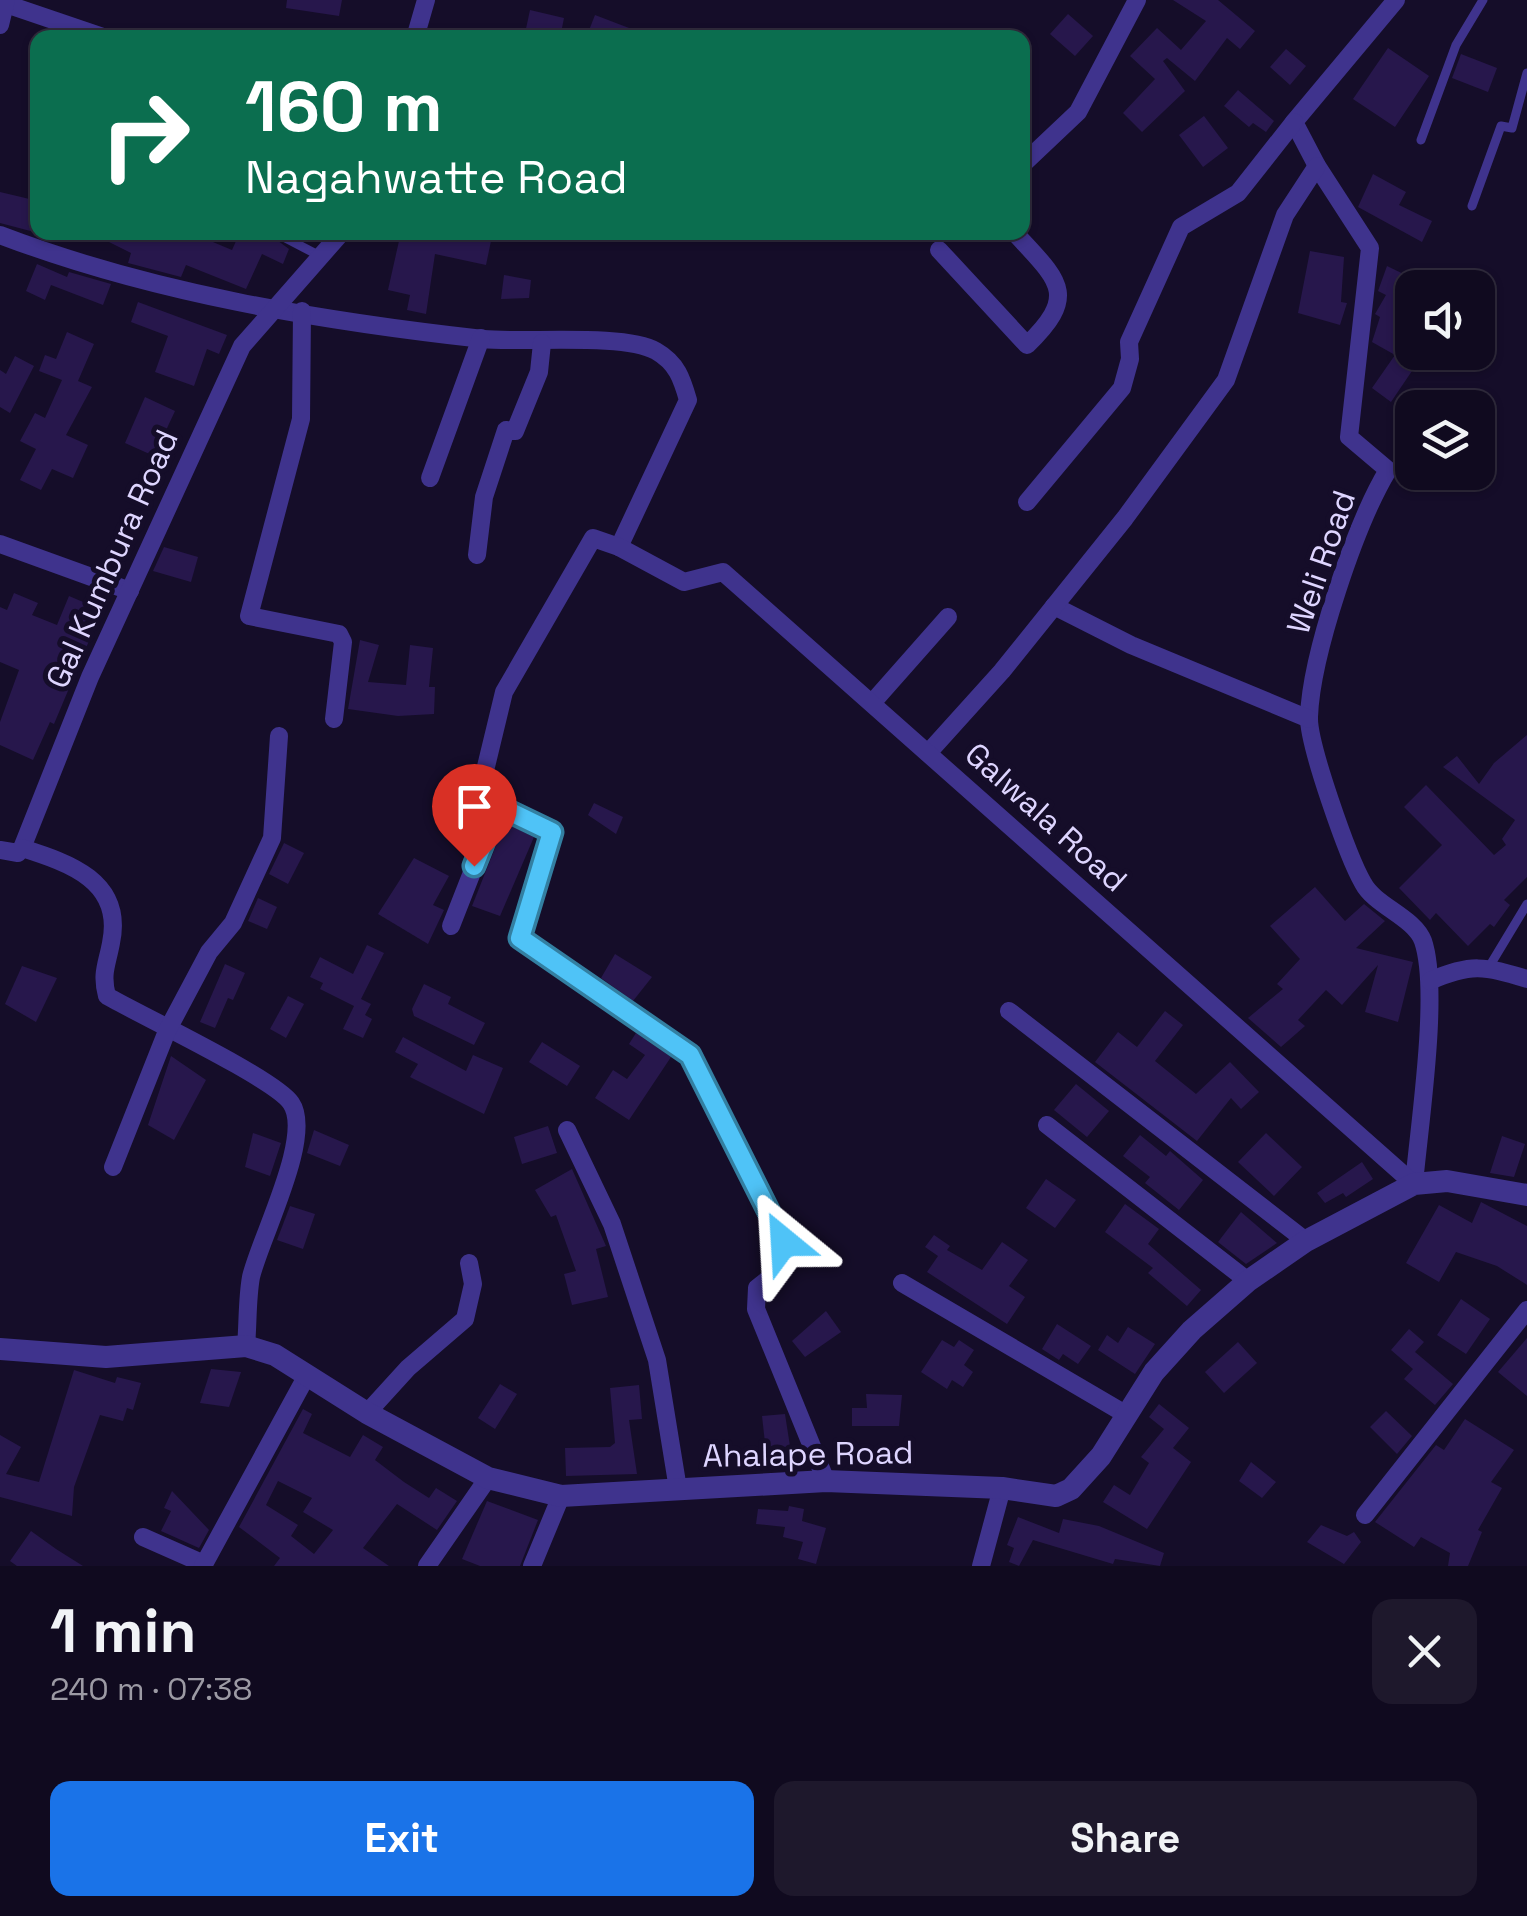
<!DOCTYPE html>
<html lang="en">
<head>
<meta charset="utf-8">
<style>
	body { margin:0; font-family:"Space Grotesk",sans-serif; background:#1e182c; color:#f1f3f6; height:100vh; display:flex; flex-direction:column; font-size:38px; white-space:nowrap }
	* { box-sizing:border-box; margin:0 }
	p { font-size:32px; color:#9c9aa4 }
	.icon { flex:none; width:55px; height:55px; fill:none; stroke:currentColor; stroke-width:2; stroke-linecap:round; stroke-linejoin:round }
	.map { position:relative; height:1566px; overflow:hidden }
	.side { display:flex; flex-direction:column; background:#100a1f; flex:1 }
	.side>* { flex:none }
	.top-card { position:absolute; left:30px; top:30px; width:1000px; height:210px; border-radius:20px; box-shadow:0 2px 8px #0004,0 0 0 2px #302b3d; background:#0b6e4f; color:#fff; overflow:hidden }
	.controls { position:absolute; left:1395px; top:270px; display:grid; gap:20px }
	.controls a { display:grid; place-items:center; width:100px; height:100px; border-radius:20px; background:#100a1f; box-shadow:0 2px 8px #0004,0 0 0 2px #302b3d; font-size:50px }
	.pin { position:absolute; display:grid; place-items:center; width:85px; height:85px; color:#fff; margin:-102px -42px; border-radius:50% 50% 50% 0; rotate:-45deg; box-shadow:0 0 10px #0007 }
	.pin .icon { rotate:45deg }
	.me { position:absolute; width:110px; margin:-55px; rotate:333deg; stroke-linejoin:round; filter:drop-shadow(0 0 8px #0008) }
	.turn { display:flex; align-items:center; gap:35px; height:210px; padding:0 50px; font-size:45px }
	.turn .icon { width:130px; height:130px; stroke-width:2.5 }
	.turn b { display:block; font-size:70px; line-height:85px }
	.round { display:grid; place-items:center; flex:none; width:105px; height:105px; border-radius:20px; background:#1e182c }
	.summary { display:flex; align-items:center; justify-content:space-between; height:170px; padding:0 50px }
	h1 { font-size:60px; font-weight:800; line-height:75px }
	.button { display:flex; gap:20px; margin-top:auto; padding:20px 50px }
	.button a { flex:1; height:115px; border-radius:20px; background:#1a73e8; color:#fff; font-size:40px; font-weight:800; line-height:115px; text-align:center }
	.button a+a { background:#1e182c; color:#f1f3f6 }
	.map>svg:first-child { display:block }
</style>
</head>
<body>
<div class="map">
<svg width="1527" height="1566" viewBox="0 0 1527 1566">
	<rect width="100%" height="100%" fill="#150d29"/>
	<g fill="#27174c" fill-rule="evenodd">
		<polygon points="287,0 342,0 339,16 286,8"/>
		<polygon points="1173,0 1218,0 1255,31 1240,49 1227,38 1195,81 1167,58 1163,61 1185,91 1142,132 1123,113 1155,79 1130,56 1157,28 1181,50 1206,21"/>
		<polygon points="530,10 564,18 560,38 524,38"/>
		<polygon points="1068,14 1093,36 1075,56 1050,34"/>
		<polygon points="595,15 650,36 650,38 586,38"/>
		<polygon points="1388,48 1429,76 1395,127 1353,99"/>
		<polygon points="1286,49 1306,66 1290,85 1270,67"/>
		<polygon points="1461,54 1497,68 1488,92 1452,78"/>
		<polygon points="1238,90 1274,121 1266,132 1253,123 1249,127 1224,106"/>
		<polygon points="1204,116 1228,148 1203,167 1179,135"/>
		<polygon points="1373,174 1406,192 1399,205 1432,221 1422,242 1358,207"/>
		<polygon points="0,192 38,201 38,233 0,223"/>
		<polygon points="89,232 189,232 232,250 240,232 266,232 289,249 283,264 262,254 246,289 186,265 181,277 128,263 131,253"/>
		<polygon points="401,232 456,237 457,233 491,241 486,265 435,254 426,314 407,310 410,295 388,290"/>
		<polygon points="1310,251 1344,257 1341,302 1347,303 1340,325 1298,313"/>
		<polygon points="37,264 67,277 69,272 111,284 103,305 51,285 45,300 26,291"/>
		<polygon points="1387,266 1418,281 1403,313 1412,318 1412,344 1405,357 1416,365 1391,402 1372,388 1395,355 1372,342 1380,317 1375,314 1386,295 1378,291"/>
		<polygon points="504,275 531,280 529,298 501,299"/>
		<polygon points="138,302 227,335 219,354 207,349 194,386 155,372 168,336 131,322"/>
		<polygon points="67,332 94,344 78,381 92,387 66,435 88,445 73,478 52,469 41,490 20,480 36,449 20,441 35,413 45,418 62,380 39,371 45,355 56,359"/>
		<polygon points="15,356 34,366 10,413 0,407 0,370 6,374"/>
		<polygon points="145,397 175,411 154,456 125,443"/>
		<polygon points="164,547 198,557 191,582 153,571"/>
		<polygon points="14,593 38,603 32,615 57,625 69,596 102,610 54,724 50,722 33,760 0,745 0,722 19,670 0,662 0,607 7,610"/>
		<polygon points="360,640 379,645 368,682 406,685 410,645 433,648 429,687 435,687 434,714 398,716 348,709"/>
		<polygon points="1527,735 1527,877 1504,900 1510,905 1494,927 1490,924 1468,946 1436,913 1430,920 1399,888 1442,845 1404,807 1426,785 1494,855 1506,845 1502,839 1515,820 1443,767 1457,756 1479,784 1494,763"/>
		<polygon points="594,803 623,817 616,834 588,815"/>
		<polygon points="505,823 534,837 500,916 472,906"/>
		<polygon points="284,843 304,853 288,884 269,874"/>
		<polygon points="414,858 449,876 433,905 444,910 428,944 378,914"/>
		<polygon points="1315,887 1345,921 1364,904 1385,921 1356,948 1413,962 1398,1022 1365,1012 1378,965 1342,1005 1326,990 1298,1020 1305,1026 1281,1047 1248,1018 1283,989 1277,984 1300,959 1270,926"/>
		<polygon points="258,898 277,907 267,929 248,921"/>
		<polygon points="367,945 384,953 361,999 371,1004 365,1015 372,1019 363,1038 343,1029 354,1006 320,989 323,983 310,977 320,957 353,974"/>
		<polygon points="615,954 652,977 633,1001 601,978"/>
		<polygon points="225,964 245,973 233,1000 228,998 215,1028 200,1022"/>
		<polygon points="22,966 57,978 36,1022 5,1004"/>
		<polygon points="424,984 451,997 448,1004 485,1023 474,1045 414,1016 412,1009"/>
		<polygon points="288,996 304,1004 286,1038 270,1029"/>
		<polygon points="1165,1011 1183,1025 1155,1061 1196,1094 1230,1062 1259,1092 1241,1109 1231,1098 1197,1141 1095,1062 1118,1032 1137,1047"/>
		<polygon points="636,1033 671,1057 629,1120 595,1098 613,1070 627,1079 645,1055 629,1044"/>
		<polygon points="403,1037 466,1071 473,1055 503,1068 484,1114 410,1077 418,1064 395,1052"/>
		<polygon points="542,1042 580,1066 567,1086 529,1062"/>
		<polygon points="171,1056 206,1080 174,1140 148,1125"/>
		<polygon points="1076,1084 1109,1111 1087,1137 1054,1110"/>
		<polygon points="548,1126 557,1153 522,1164 514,1137"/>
		<polygon points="314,1130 349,1145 340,1166 307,1153"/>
		<polygon points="253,1133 281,1143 270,1176 245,1167"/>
		<polygon points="1266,1133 1302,1167 1274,1196 1238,1162"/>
		<polygon points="1140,1135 1166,1156 1170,1151 1203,1180 1179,1210 1145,1183 1150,1177 1123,1156"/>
		<polygon points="1502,1136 1525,1144 1514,1177 1490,1173"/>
		<polygon points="1362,1162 1373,1179 1346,1197 1343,1193 1325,1203 1317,1193"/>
		<polygon points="572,1169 606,1246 596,1249 608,1297 572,1305 564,1274 576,1271 556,1215 551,1217 535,1190"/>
		<polygon points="1046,1179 1076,1200 1055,1228 1026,1208"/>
		<polygon points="1481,1202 1527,1226 1527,1285 1497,1266 1456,1252 1439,1282 1406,1263 1439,1205 1472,1223"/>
		<polygon points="1125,1204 1159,1229 1148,1244 1201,1290 1187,1306 1148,1273 1153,1268 1105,1232"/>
		<polygon points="290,1206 315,1214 303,1249 277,1240"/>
		<polygon points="1241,1212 1277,1243 1246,1264 1218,1242"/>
		<polygon points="934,1235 950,1246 947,1250 982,1270 1002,1242 1028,1260 1009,1286 1025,1297 1007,1324 927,1272 938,1256 925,1247"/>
		<polygon points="1461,1299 1490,1319 1466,1354 1437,1335"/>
		<polygon points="826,1311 841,1332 805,1357 792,1341"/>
		<polygon points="1057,1324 1091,1346 1078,1364 1063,1354 1059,1360 1042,1349"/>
		<polygon points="1128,1327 1155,1344 1135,1374 1098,1350 1107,1335 1118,1343"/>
		<polygon points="1409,1329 1424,1342 1415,1352 1453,1384 1435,1405 1404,1379 1413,1369 1391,1350"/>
		<polygon points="1527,1338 1527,1396 1498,1372"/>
		<polygon points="942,1340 954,1347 959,1340 974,1350 964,1365 973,1372 963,1387 952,1380 947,1389 921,1372"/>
		<polygon points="1238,1342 1257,1363 1224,1393 1205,1372"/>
		<polygon points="211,1369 241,1372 229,1407 200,1403"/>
		<polygon points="74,1370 115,1383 117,1377 141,1383 133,1410 127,1408 123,1421 100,1415 74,1487 72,1516 0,1497 0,1435 21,1447 6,1474 39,1482"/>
		<polygon points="500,1384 517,1394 495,1429 478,1418"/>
		<polygon points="639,1385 642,1419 629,1420 637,1474 566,1476 565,1448 610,1447 615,1443 610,1388"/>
		<polygon points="866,1394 902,1395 899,1426 852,1426 852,1408 867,1408"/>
		<polygon points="1159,1404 1189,1428 1173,1448 1191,1462 1147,1529 1103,1502 1114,1485 1130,1495 1149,1463 1141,1457 1164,1429 1149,1417"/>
		<path d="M 303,1409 L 312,1414 L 303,1433 L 350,1457 L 363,1435 L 383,1447 L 375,1460 L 404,1482 L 429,1498 L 436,1488 L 457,1501 L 437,1530 L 397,1504 L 363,1548 L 389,1566 L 274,1566 L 280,1558 L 239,1527 ZM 278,1481 L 312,1498 L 303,1512 L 333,1530 L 314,1554 L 291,1536 L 298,1525 L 266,1505 Z"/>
		<polygon points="1386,1411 1412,1436 1397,1454 1370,1427"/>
		<polygon points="785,1414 792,1459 767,1461 762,1416"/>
		<polygon points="1465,1419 1514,1450 1491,1482 1502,1488 1478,1530 1482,1532 1468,1566 1448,1566 1450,1553 1421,1537 1414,1547 1375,1522 1436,1445 1444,1450"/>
		<polygon points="1251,1462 1276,1482 1262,1498 1239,1481"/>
		<polygon points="172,1491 209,1530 199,1548 161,1531 171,1511 164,1508"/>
		<polygon points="487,1501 538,1520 520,1566 480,1566 462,1559"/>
		<polygon points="789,1506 804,1509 802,1521 826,1528 816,1564 798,1559 803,1542 783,1537 785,1527 756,1524 758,1509 788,1511"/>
		<polygon points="1018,1517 1059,1533 1063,1519 1099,1526 1164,1553 1160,1566 1115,1559 1113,1564 1033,1540 1019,1566 1009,1562 1014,1548 1007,1545"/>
		<polygon points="1321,1525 1347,1536 1354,1532 1361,1542 1344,1564 1307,1542"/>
		<polygon points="31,1531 56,1549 83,1566 17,1566 10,1561"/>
	</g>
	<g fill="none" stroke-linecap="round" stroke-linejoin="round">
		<g stroke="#3f338d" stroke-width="9">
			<polyline points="1421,140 1456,45 1483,0"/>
			<polyline points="1472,206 1501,126 1512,128 1527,73"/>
			<polyline points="274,232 320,256"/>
			<polyline points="1489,967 1527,904"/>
		</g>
		<g stroke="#3f338d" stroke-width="18">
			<path d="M 1396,0 L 1294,122 L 1317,166 L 1370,248 L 1349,437 L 1388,470 C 1356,523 1311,655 1309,717 C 1308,744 1348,857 1363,883 C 1375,906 1414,917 1423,941 C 1440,991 1419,1126 1414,1184"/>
			<polyline points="0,2 106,38"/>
			<polyline points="0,25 6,0"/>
			<polyline points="415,38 426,0"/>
			<polyline points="1022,165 1078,112 1137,0"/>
			<path d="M 0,235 C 152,293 321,321 483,339 C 525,343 624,333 656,351 C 677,363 682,379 688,400 L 619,547"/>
			<path d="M 939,250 L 1027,345 C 1080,294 1058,280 1014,232"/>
			<polyline points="302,311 301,419 249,616 339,634 343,642 334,719"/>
			<polyline points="430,478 481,338"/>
			<polyline points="1027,502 1122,388 1130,359 1129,342 1181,227 1238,193 1294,122"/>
			<polyline points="0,544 130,591"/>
			<polyline points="477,555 484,497 506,430 515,431 539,372 542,343"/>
			<polyline points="1054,606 1131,645 1309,719"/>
			<polyline points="872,703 948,617"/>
			<polyline points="928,753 1002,671 1125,518 1226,380 1285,215 1317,166"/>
			<polyline points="22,848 90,677 242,346 342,232"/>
			<path d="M 0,850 L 18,853 L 22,848 C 69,863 124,881 111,943 C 107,965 101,973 107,996 C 142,1016 275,1079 291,1103 C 314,1136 260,1238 251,1277 C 247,1299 248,1324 246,1346"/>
			<polyline points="451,926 498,806"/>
			<path d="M 1430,981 C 1471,963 1484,966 1527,979"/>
			<polyline points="1009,1011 1306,1241"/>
			<polyline points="1047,1125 1248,1281"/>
			<polyline points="567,1130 612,1224 657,1360 678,1489"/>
			<polyline points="113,1167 167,1031 209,952 233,923 272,838 279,736"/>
			<polyline points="902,1283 1127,1415"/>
			<polyline points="367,1413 408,1368 465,1319 473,1284 469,1263"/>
			<polyline points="826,1481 756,1309 757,1288 786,1265 784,1242 690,1055 520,938 552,832 498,806 502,797 483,779 504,692 593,538 619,547 684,582 723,572 1414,1184"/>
			<polyline points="1365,1515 1527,1310"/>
			<polyline points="143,1537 204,1564"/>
			<polyline points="203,1566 306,1377"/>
			<polyline points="427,1566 488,1478"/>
			<polyline points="532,1566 561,1496"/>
			<polyline points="981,1566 1002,1488"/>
		</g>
		<polyline stroke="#3f338d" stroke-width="22" points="0,1349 106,1357 246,1346 275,1355 367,1413 488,1478 561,1496 826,1481 1002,1488 1056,1496 1071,1489 1101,1456 1154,1372 1192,1330 1248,1281 1306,1241 1414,1184 1447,1181 1527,1195"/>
	</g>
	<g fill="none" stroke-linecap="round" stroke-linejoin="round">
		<defs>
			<polyline id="route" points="474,866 498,806 552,832 520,938 690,1055 784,1242"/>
		</defs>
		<use href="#route" stroke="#337fa1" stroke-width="25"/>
		<use href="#route" stroke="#4fc3f7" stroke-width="18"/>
	</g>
	<g text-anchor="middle" stroke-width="10" stroke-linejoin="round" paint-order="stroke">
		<g font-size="32" fill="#ded5ff" stroke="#150d29">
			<text transform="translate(112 559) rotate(-66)" y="11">Gal Kumbura Road</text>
			<text transform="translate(1321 562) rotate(-71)" y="11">Weli Road</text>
			<text transform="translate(1046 817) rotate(42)" y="11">Galwala Road</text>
			<text transform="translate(808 1454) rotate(-1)" y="11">Ahalape Road</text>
		</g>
	</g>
</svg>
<div class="controls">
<a><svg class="icon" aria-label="sound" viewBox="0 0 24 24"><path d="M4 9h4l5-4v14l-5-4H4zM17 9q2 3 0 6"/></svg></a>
<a><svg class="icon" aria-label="layers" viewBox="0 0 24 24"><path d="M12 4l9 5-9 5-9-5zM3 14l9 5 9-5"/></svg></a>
</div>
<div class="pin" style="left:474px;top:866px;background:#d93025"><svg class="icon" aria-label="arrive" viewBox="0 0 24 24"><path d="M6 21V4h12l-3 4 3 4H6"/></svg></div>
<svg class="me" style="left:784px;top:1242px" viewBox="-20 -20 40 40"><path d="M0-17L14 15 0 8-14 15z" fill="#4fc3f7" stroke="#fff" stroke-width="4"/></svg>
<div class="top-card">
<div class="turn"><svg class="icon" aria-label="right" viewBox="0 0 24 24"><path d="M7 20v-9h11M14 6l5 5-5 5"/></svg><div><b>160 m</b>Nagahwatte Road</div></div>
</div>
</div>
<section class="side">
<div class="summary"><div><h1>1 min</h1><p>240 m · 07:38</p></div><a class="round"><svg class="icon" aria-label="close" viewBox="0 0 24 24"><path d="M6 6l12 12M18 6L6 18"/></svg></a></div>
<div class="button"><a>Exit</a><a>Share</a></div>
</section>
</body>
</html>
